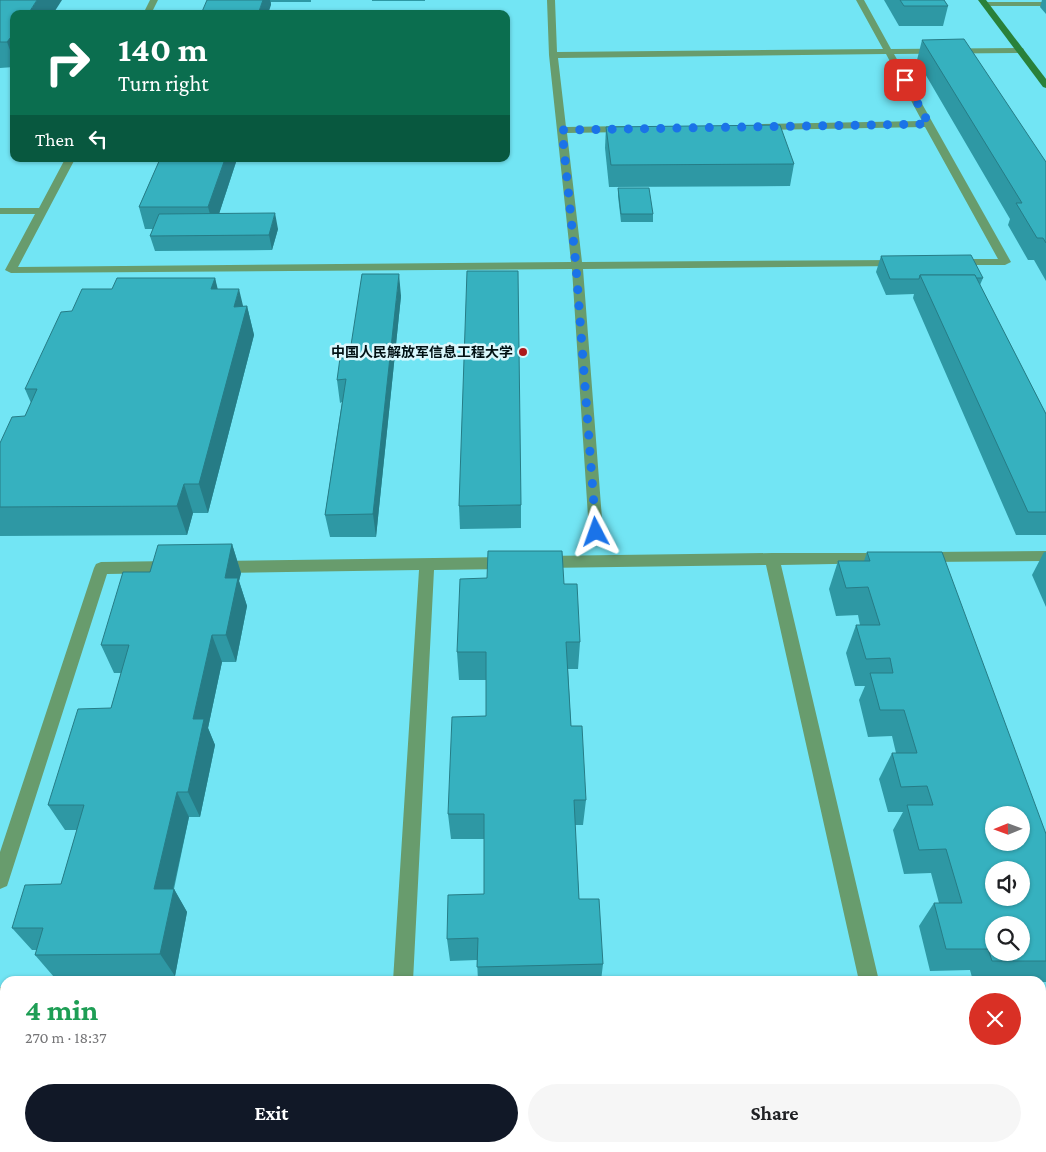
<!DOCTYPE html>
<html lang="en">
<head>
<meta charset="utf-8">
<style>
	body { margin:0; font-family:"Crimson Pro","Noto Sans SC",serif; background:#f6f6f6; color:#202124; height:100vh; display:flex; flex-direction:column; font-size:19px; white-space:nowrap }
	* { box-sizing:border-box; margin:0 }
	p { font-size:16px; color:#757577 }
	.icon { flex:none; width:28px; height:28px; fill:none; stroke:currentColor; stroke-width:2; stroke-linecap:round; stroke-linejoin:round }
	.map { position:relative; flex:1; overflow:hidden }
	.details { position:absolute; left:0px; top:976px; width:1046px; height:176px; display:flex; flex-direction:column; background:#fff; border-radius:15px 15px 0 0; box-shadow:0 1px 4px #0004 }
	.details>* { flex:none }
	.top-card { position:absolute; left:10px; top:10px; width:500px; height:152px; border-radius:10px; box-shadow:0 1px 4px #0004; background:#0b6e4f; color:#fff; overflow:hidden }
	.needle { width:32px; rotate:269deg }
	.buttons { position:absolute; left:985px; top:806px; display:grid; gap:10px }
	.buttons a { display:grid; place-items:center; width:45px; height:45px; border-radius:50%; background:#fff; box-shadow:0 1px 4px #0004; font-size:25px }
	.pin { position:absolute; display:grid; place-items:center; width:42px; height:42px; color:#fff; margin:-21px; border-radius:10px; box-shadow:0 2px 8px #0006 }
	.me { position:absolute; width:55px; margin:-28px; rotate:356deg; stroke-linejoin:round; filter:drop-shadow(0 0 4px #0008) }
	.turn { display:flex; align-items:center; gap:18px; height:105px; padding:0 25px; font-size:22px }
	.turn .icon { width:65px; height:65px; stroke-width:2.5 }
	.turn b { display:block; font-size:35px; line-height:42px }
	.then { display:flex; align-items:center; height:48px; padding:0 25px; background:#0003; gap:10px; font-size:19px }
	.round { display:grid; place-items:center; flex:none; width:52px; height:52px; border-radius:26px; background:#f6f6f6 }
	.summary { display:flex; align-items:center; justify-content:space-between; height:85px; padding:0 25px }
	h1 { font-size:30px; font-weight:700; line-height:38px; color:#1e9e55 }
	.primary-button { display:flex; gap:10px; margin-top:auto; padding:10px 25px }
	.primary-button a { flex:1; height:58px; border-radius:30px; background:#111827; color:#fff; font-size:20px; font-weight:700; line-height:58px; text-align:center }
	.primary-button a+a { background:#f6f6f6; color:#202124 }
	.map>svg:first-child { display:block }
</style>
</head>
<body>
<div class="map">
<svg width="1046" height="1152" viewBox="0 0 1046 1152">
	<rect width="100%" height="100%" fill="#72e5f4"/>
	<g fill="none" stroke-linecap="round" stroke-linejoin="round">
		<g fill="#689c6d" fill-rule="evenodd">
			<polygon points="150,0 158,0 151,14 143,14"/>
			<polygon points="547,0 555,0 557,52 883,49 856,0 864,0 891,49 1023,48 1024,50 1020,53 894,54 1011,262 1005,265 954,265 948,262 954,259 998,259 925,127 760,130 755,127 760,124 922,121 886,54 558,58 566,127 625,126 630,129 625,132 567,133 582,262 899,260 905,263 899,266 583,269 603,532 601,536 596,537 591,536 589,532 572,269 11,273 5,270 35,214 0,214 0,208 39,208 65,159 75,159 18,267 571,262 549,55"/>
			<polygon points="982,2 1046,2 1046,6 985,6 981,4"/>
			<polygon points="1046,551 1046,561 925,562 920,561 918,557 920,553 925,552"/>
			<polygon points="772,553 885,553 890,554 892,558 890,562 885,563 781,565 879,981 859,981 766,565 543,568 538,566 536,562 538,558 543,556"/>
			<polygon points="507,557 512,559 514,563 512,567 507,569 434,570 413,981 393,981 419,570 220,573 215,571 213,567 215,563 220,561"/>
			<polygon points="172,561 177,563 179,567 177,571 172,573 107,574 9,880 7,886 0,889 0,852 94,568 96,564 101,562"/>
			<rect x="0" y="987" width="5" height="20"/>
			<rect x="383" y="1148" width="22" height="4"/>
			<polygon points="896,1148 918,1148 919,1152 897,1152"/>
		</g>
		<polygon fill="#29813a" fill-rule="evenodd" points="978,0 986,0 1046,79 1046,88 1043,87"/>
	</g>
	<g fill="#2e98a4">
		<polygon points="0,0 14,14 14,67 0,68"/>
		<polygon points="207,0 311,0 311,2 271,2 271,5"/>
		<rect x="372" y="0" width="53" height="1"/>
		<polygon points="884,0 944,0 948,6 943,26 899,26"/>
		<polygon points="1042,0 1046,0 1046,14 1040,7"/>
		<polygon points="922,40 1046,162 1046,281 1034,260 1028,260 1008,225 1010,219 917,60"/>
		<polygon points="606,127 794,164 790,186 609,187 605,148"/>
		<polygon points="160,159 237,159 219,214 278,229 272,250 155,251 150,236 153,229 145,229 139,207"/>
		<polygon points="618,188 653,214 653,222 621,222 618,196"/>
		<polygon points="881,256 983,278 980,285 1046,414 1046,535 1016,535 913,298 914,294 886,295 876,272"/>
		<polygon points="215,278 217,289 243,307 247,306 254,335 208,513 193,513 187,535 0,536 0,443 25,416 31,403 25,389 72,311 112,289"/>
		<polygon points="401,296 376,537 330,537 325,515 342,402 340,403 337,380 349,358"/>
		<polygon points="521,505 521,528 460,529 459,506"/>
		<polygon points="232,544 241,573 239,581 247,606 236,662 222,662 208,728 215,745 200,817 189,817 174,889 187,912 175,976 54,977 35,955 37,950 32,950 12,928 61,884 77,830 65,830 48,805 111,708 121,673 114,673 101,645 150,572"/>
		<polygon points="867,552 1046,834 1046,982 1041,982 1041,981 973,981 970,970 930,971 919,926 934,903 939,903 931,873 904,874 893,830 903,812 888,812 879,779 892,753 896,753 892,736 868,737 859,700 865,686 855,686 846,653 856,625 860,625 858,615 836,616 829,589 838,561 864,561"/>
		<polygon points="1044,552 1046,552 1046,607 1032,575"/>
		<polygon points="487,578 564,584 580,642 578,669 568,669 571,726 586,800 583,825 575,825 579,899 603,964 601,981 478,981 477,960 450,961 447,939 484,894 484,839 451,839 448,814 486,716 486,680 459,680 457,652"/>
		<polygon points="998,1148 1041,1148 1046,1152 1000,1152"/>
	</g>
	<g fill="#267c86">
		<polygon points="37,0 62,0 53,14 28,14"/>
		<polygon points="263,0 270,0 271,5 268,14 258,14"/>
		<polygon points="14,33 14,61 7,42"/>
		<polygon points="225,159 237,159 214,229 208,207"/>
		<polygon points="275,213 278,229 272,250 269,235"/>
		<polygon points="399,274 401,296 376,537 373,514"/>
		<polygon points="215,278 222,306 211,289"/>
		<polygon points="239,289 245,314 247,306 254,335 208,513 199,484 234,307"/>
		<polygon points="184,484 193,513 187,535 177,506"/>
		<polygon points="232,544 241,573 239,581 247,606 236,662 226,635 225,578"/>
		<polygon points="212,635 222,662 208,728 215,745 200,817 188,792 193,719"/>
		<polygon points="177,792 189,817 168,912 154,889"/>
		<polygon points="174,889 187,912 175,976 160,954"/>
		<polygon points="84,1148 102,1148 101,1152 83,1152"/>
	</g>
	<g fill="#36b1bf" stroke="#267c86" fill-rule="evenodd">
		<polygon points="0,0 37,0 28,14 14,14 14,33 7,42 0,42"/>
		<polygon points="207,0 263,0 258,14 201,14"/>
		<polygon points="900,0 944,0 948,6 904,6"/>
		<polygon points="964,39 1046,162 1046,243 1043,238 1037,238 1016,203 1022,203 922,40"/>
		<polygon points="780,125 794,164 611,165 606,127"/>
		<polygon points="160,159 225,159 208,207 139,207"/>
		<polygon points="618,188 649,188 653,214 621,214"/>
		<polygon points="275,213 269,235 150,236 159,214"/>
		<polygon points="971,255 983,278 976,278 975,275 920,275 919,279 890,279 881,256"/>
		<polygon points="467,271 518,271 521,505 459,506"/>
		<polygon points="362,274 399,274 373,514 325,515 346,379 337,380 340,358 349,358"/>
		<polygon points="920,275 975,275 1046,414 1046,512 1028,512"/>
		<polygon points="117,278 215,278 211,289 239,289 234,307 247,306 199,484 184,484 177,506 0,507 0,443 12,417 25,416 37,389 25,389 61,312 72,311 82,289 112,289"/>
		<polygon points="232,544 225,578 238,578 226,635 212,635 193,719 204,719 188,792 177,792 154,889 174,889 160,954 35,955 43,928 12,928 25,885 61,884 84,805 48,805 78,709 111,708 129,645 101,645 123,572 150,572 158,545"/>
		<polygon points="488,551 562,551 564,584 577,584 580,642 566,642 571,726 582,726 586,800 574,800 579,899 599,899 603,964 477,967 478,938 447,939 448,895 484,894 484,814 448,814 452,717 486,716 486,652 457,652 460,579 487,578"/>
		<path d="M 867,552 L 942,552 L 1046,834 L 1046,961 L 992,961 L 988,949 L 946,949 L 934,903 L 962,903 L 946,849 L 919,850 L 907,805 L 933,805 L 927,786 L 901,787 L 892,753 L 917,753 L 904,710 L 880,710 L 870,673 L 893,673 L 890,658 L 866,659 L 856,625 L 880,625 L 868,587 L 846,588 L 838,561 L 870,561 ZM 994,815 L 1021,815 L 1021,842 L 994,842 ZM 994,870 L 1021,870 L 1021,898 L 994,898 ZM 994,925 L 1021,925 L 1021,952 L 994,952 Z"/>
		<polygon points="1041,1040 1046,1040 1046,1152 1021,1152 1019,1148 1041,1148"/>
		<polygon points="5,1097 5,1148 84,1148 83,1152 0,1152 0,1115"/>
		<rect x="473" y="1148" width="120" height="4"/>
	</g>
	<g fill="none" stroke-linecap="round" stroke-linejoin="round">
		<polyline stroke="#1a73e8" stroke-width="9" stroke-dasharray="0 16.2" points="596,532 576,266 562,130 929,124 905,80"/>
	</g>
	<circle fill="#ac191c" stroke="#daf8fd" stroke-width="2" cx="523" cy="352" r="5"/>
	<g text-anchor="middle" stroke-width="5" stroke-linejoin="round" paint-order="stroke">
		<g font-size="14" font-weight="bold" fill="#001013" stroke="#daf8fd" text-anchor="end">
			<text x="513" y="357">中国人民解放军信息工程大学</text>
		</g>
	</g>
</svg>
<div class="buttons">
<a><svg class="needle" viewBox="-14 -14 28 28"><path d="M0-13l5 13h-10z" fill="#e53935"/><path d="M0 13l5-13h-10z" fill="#757577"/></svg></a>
<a><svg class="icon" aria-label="sound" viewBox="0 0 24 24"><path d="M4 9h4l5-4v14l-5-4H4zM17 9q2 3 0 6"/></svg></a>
<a><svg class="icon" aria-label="search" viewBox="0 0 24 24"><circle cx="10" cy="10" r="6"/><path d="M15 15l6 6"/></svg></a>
</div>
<div class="pin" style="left:905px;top:80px;background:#d93025"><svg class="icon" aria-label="arrive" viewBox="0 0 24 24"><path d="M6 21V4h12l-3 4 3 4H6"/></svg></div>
<svg class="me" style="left:596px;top:532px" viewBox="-20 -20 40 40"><path d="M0-17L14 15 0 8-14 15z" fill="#1a73e8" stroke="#fff" stroke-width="4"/></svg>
<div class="top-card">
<div class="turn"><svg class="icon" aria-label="right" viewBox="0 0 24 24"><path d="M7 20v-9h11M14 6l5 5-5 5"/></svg><div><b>140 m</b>Turn right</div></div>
<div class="then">Then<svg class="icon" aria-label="left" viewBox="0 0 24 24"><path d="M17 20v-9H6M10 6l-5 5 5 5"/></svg></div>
</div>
<section class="details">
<div class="summary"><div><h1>4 min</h1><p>270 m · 18:37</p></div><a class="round" style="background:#d93025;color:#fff"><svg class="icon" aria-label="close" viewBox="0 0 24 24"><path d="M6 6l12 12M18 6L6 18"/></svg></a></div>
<div class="primary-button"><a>Exit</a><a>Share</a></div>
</section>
</div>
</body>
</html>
